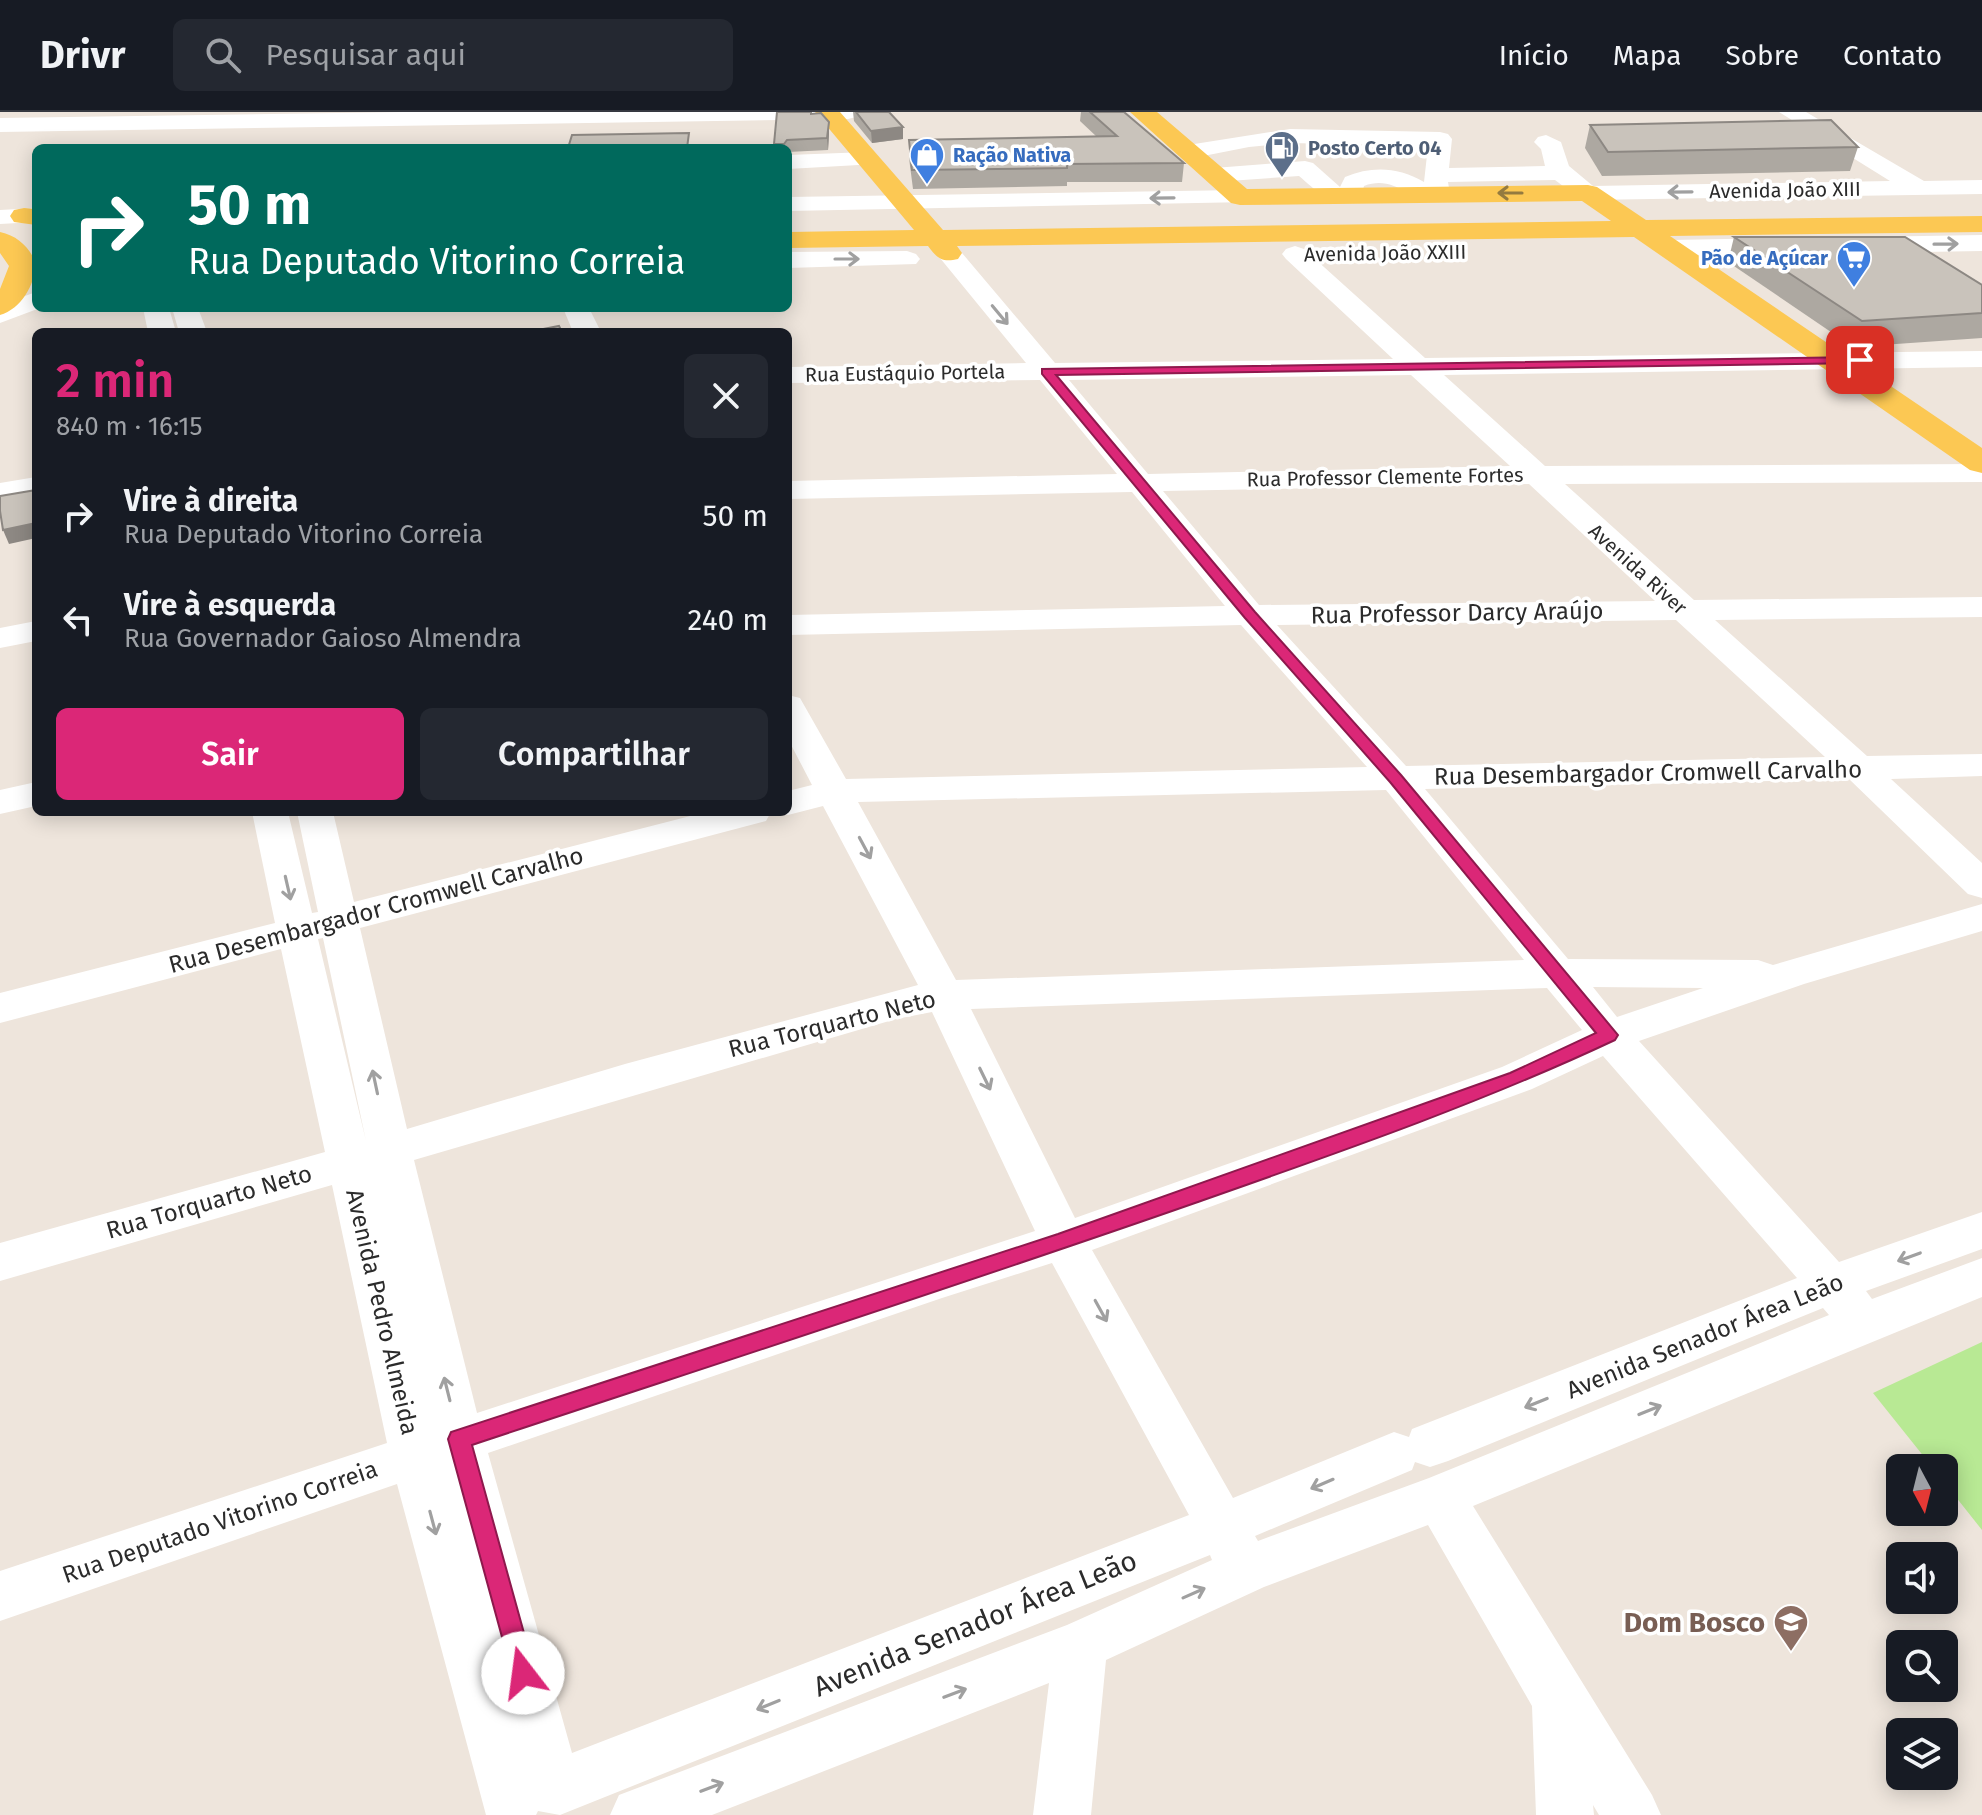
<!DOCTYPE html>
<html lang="pt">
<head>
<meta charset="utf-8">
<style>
	body { margin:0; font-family:"Fira Sans",sans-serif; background:#242831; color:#f1f3f6; height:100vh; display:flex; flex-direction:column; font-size:30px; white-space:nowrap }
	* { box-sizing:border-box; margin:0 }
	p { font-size:26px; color:#9ea1a6 }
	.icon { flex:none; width:44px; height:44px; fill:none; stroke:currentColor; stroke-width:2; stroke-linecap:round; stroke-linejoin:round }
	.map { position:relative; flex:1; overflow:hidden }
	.side { position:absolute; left:32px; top:216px; width:760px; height:488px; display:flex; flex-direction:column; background:#171b24; border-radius:12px; box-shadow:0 4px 20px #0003 }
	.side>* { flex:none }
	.top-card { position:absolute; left:32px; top:32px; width:760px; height:168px; border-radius:12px; box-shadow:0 4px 20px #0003; background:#00695c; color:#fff; overflow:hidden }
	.needle { width:52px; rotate:173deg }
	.buttons { position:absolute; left:1886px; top:1342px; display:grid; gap:16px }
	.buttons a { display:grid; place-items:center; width:72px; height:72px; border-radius:12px; background:#171b24; box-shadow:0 4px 20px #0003; font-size:40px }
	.pin { position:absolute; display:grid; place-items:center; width:68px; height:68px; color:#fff; margin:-34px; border-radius:16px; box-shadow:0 4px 12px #0006 }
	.me { position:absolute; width:88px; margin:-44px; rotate:345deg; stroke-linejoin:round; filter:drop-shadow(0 0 6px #0008) }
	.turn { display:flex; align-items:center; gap:28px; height:168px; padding:0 24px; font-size:36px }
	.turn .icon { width:104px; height:104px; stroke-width:2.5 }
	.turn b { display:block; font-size:56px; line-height:68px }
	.round { display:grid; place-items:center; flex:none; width:84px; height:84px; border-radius:12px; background:#242831 }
	.overview { display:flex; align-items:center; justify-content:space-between; height:136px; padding:0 24px }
	h1 { font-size:48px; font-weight:600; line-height:60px; color:#db2777 }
	.primary-button { display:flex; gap:16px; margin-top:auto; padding:16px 24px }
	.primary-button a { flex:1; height:92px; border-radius:12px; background:#db2777; color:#fff; font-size:32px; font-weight:600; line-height:92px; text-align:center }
	.primary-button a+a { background:#242831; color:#f1f3f6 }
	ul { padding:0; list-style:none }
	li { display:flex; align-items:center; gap:24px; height:104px; padding:0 24px }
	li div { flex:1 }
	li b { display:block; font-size:30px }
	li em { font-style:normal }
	header { display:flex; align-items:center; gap:48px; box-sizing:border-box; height:112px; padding:0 40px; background:#171b24; border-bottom:2px solid #363941 }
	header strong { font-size:38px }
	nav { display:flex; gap:44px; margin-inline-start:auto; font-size:28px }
	.search { width:560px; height:72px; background:#242831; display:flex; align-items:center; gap:20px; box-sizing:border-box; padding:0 28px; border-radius:12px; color:#9ea1a6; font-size:30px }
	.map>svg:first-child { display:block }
</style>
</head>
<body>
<header>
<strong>Drivr</strong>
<div class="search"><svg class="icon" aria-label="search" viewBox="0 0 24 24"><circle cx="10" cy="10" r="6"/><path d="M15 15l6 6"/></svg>Pesquisar aqui</div>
<nav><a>Início</a><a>Mapa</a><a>Sobre</a><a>Contato</a></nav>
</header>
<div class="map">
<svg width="1982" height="1703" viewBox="0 0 1982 1703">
	<rect width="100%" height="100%" fill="#eee5dc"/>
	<polygon fill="#b8e994" points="1982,1230 1982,1418 1944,1370 1944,1356 1933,1356 1873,1281"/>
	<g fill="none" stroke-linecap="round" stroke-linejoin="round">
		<g fill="#fff" fill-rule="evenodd">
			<polygon points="404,0 859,0 856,5 848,7 0,20 0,6"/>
			<path d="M 1779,0 L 1806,0 L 1924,69 L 1982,68 L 1982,82 L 1588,88 L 1579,86 L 1555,68 L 1448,70 L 1450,82 L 1447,87 C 1411,96 1398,61 1364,74 L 1360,89 C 1332,96 1319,81 1299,64 L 1214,70 L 1206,68 L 1202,63 L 1206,58 L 1214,56 L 1305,49 L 1313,51 L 1340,75 L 1345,65 C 1372,54 1398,55 1424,70 L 1428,34 L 1290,31 L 1249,35 L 1188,47 L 1180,45 L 1176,40 L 1180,35 L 1188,33 L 1290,17 L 1440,20 L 1448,22 L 1452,27 L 1449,56 L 1545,54 L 1541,37 L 1534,30 L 1538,25 L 1546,23 L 1561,30 L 1569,54 L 1593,74 L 1890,69 Z"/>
			<polygon points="868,40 876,42 880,47 876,52 788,57 788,43"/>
			<polygon points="1240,78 1249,80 1252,85 1249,90 788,99 788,85"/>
			<polygon points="36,96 36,110 0,112 0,98"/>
			<polygon points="1982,123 1982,139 1864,141 1855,138 1851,133 1855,128 1864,125"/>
			<polygon points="1784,126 1793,129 1797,134 1793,139 1672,144 1663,141 1659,136 1663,131 1672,128"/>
			<path d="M 1295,134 L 1304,137 L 1425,246 L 1982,239 L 1982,255 L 1444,263 L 1545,354 L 1982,352 L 1982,370 L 1565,372 L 1694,488 L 1982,485 L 1982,505 L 1715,508 L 1867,644 L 1982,642 L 1982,664 L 1891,667 L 1982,751 L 1982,786 L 1968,782 L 1849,667 L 1425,677 L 1568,847 L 1758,848 L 1773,853 L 1982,792 L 1982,819 L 1804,872 L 1639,929 L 1839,1150 L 1982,1100 L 1982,1137 L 1866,1179 L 1872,1187 L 1982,1146 L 1982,1185 L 1473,1394 L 1652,1683 L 1661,1703 L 1599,1703 L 1593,1693 L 1594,1703 L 1536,1703 L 1532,1594 L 1428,1413 L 1264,1475 L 1106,1548 L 1091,1703 L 1033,1703 L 1049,1571 L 712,1703 L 610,1703 L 619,1683 L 1067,1513 L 1212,1448 L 1210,1443 L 560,1703 L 538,1699 L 536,1703 L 486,1703 L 397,1372 L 0,1509 L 0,1459 L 387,1331 L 332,1073 L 0,1169 L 0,1131 L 325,1040 L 281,837 L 0,911 L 0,881 L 275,811 L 252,700 L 288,700 L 312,801 L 318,800 L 297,700 L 333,700 L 354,790 L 706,700 L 771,700 L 766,709 L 360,816 L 407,1017 L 625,952 L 918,873 L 823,694 L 788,703 L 777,700 L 788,700 L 788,679 L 812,673 L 788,627 L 788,583 L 800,586 L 846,667 L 1367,655 L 1241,513 L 788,523 L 788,503 L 1225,494 L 1132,380 L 788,387 L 788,369 L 1117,362 L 1040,268 L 788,271 L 788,255 L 1026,251 L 940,146 L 944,141 L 962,141 L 1055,251 L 1393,247 L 1286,147 L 1282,142 L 1286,137 ZM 1411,263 L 1510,354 L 1148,362 L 1069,268 ZM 1529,372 L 1655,489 L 1259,493 L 1163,379 ZM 1676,508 L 1825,645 L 1406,654 L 1277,513 ZM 1386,678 L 1524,848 L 956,868 L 858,690 ZM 323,826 L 366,1029 L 318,827 ZM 1593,875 L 1703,876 L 1617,905 ZM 1547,876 L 1582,918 L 1502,955 L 1075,1106 L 971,897 ZM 932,900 L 1035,1119 L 477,1301 L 414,1048 L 896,907 ZM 1603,944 L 1797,1166 L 1412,1317 L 1409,1325 L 1394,1320 L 1233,1386 L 1092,1138 L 1532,977 ZM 1052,1151 L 1189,1403 L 572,1641 L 488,1341 L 942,1186 ZM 1823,1196 L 1829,1203 L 1429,1366 L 1258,1429 L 1255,1424 L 1412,1358 L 1415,1350 L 1430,1355 L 1448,1349 Z"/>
			<polygon points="907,139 916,142 920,147 916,152 788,156 788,140"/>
			<polygon points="36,180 36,196 40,196 0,211 0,193"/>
			<polygon points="143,196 169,196 176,220 148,220"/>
			<polygon points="172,196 198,196 207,220 179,220"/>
			<polygon points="563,196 589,196 601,220 573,220"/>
			<polygon points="36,365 36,383 0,389 0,371"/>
			<polygon points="36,509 36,529 0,536 0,516"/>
			<polygon points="36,670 36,694 0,702 0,678"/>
		</g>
		<g fill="#fcc853" fill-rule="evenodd">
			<path d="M 815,0 L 840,0 L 943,118 L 1611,109 L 1582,89 L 1240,93 L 1231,91 L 1130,0 L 1157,0 L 1247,77 L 1588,73 L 1597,75 L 1646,108 L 1982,104 L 1982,120 L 1670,124 L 1982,336 L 1982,361 L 1970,358 L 1634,125 L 957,134 L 962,141 L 958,147 C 942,151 937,146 928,134 L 788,136 L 788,120 L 914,118 Z"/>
			<polygon points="24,96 36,97 36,113 14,110 10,104 14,98"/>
			<path d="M 0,120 C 18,124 29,135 36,151 C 35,173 21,197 0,203 L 0,177 L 9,154 L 0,141 Z"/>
		</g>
	</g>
	<g fill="#ada8a1">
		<polygon points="853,0 889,0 903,15 903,27 872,31 854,9"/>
		<polygon points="1081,0 1124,0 1184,51 1182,70 1067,70 1067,74 913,77 909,46 909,28 1097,25 1080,9"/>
		<polygon points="811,2 829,10 829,22 828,38 788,40 788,36 774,36 774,32"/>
		<polygon points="1590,13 1858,35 1850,59 1602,64 1585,36"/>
		<polygon points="1734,125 1982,173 1982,226 1853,235 1728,150"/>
	</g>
	<g fill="#8d8883">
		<polygon points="829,10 829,22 828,38 827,26"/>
		<polygon points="903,15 903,27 872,31 871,19"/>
		<polygon points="36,411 36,426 9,432 3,418"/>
	</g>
	<g fill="#c9c3bb" stroke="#8d8883" stroke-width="2">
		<polygon points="777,0 811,0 811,2 821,1 829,10 827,26 787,28 784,32 774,32"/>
		<polygon points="856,0 889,0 903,15 871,19"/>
		<polygon points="1090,0 1124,0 1184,51 1067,52 1067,56 912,58 909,28 1117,24"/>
		<polygon points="1831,8 1858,35 1608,40 1590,13"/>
		<polygon points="689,21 687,36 568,36 572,23"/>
		<polygon points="1734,125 1905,125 1982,173 1982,201 1862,209"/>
		<polygon points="559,214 562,220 528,220"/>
		<polygon points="36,378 36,411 3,418 0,399 0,384"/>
	</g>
	<defs><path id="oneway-shaft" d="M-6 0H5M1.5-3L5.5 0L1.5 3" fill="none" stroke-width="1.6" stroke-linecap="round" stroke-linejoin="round" transform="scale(2)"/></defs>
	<g stroke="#a0a0a0">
		<use href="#oneway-shaft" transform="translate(1680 80) rotate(179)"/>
		<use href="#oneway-shaft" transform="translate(1162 86) rotate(179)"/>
		<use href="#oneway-shaft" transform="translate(1946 132) rotate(-1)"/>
		<use href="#oneway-shaft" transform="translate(847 147)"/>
		<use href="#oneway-shaft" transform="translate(1000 203) rotate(50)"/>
		<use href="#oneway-shaft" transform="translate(865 736) rotate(62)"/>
		<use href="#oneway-shaft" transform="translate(288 776) rotate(77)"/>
		<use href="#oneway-shaft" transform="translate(985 967) rotate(64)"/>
		<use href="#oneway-shaft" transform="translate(375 970) rotate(-102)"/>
		<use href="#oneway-shaft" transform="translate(1909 1145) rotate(160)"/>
		<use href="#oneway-shaft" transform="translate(1101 1199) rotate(61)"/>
		<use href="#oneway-shaft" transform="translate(447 1277) rotate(-104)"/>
		<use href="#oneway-shaft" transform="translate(1536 1291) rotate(158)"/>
		<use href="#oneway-shaft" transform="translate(1650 1298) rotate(-22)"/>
		<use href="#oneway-shaft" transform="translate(1322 1372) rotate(157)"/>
		<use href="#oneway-shaft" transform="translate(433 1411) rotate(75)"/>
		<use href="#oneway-shaft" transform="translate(1194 1481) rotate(-24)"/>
		<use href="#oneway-shaft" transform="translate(955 1581) rotate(-21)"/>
		<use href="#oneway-shaft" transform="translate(768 1593) rotate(158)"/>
		<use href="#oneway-shaft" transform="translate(712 1675) rotate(-21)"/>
	</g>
	<use stroke="#947a3f" href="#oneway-shaft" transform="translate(1510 81) rotate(180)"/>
	<path fill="#db2777" stroke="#8e194d" stroke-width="2" d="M 1860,245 L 1864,246 L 1864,251 L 1056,263 L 1255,500 L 1401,663 L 1618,923 L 1615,928 C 1479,992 1337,1041 1195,1091 C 955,1175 713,1253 472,1333 L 535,1561 L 531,1569 L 523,1573 L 514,1569 L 448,1327 L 451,1320 L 1058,1122 L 1510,961 L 1596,921 L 1390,670 L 1245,506 L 1042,262 L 1042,257 Z"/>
	<defs>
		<symbol id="fuel-pin" viewBox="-11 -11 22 30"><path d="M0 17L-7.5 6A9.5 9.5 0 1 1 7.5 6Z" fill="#5c6f8a" stroke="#fff"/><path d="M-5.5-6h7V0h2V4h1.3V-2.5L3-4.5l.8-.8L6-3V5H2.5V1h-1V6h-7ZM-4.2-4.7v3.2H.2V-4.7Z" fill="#fff"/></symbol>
		<symbol id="shop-pin" viewBox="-11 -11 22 30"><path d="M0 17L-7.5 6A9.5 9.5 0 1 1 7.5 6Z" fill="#3f7fe0" stroke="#fff"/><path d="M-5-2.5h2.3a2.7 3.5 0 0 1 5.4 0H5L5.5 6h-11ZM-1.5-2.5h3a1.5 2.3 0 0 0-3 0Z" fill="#fff"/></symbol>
		<symbol id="supermarket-pin" viewBox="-11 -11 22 30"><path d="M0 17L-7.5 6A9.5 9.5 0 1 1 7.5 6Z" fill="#3f7fe0" stroke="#fff"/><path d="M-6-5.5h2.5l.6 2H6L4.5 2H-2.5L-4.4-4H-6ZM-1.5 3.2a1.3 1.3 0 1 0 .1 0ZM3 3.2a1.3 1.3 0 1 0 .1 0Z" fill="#fff"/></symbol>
		<symbol id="school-pin" viewBox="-11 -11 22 30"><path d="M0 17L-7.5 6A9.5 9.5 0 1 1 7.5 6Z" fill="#8d6e63" stroke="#fff"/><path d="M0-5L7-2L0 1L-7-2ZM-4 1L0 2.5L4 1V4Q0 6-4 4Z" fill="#fff"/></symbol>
	</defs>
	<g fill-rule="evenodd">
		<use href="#fuel-pin" x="1262" y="16" width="40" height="54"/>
		<use href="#shop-pin" x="907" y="23" width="40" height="54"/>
		<use href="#supermarket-pin" x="1834" y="126" width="40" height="54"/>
		<use href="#school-pin" x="1771" y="1490" width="40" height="54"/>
	</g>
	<g text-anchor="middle" stroke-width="7" stroke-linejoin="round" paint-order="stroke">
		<g font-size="20" font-weight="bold" fill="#4e5e75" stroke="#fff" text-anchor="start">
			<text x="1308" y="43">Posto Certo 04</text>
		</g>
		<g font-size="20" font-weight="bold" fill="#366cbe" stroke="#fff" text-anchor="start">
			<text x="953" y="50">Ração Nativa</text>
			<text x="1828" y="153" text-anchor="end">Pão de Açúcar</text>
		</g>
		<g font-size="20" fill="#2b2b2b" stroke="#fff">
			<text transform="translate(1785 78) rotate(-1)" y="7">Avenida João XIII</text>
			<text transform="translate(1385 141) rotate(-1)" y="7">Avenida João XXIII</text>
			<text transform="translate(905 261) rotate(-1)" y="7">Rua Eustáquio Portela</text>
			<text transform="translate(1385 365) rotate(-1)" y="7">Rua Professor Clemente Fortes</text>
			<text transform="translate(1638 457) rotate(42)" y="7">Avenida River</text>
		</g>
		<g font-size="24" fill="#2b2b2b" stroke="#fff">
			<text transform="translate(1457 501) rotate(-1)" y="8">Rua Professor Darcy Araújo</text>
			<text transform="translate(1648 661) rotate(-1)" y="8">Rua Desembargador Cromwell Carvalho</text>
			<text transform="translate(376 798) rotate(-15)" y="8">Rua Desembargador Cromwell Carvalho</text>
			<text transform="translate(832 912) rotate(-14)" y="8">Rua Torquarto Neto</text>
			<text transform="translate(209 1090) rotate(-16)" y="8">Rua Torquarto Neto</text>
			<text transform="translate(382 1200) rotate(77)" y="8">Avenida Pedro Almeida</text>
			<text transform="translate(1705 1224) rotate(-22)" y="8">Avenida Senador Área Leão</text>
			<text transform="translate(220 1410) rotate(-19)" y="8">Rua Deputado Vitorino Correia</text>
		</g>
		<g font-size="28" font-weight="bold" fill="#785e54" stroke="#fff" text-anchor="end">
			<text x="1765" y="1520">Dom Bosco</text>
		</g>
		<g font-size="28" fill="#2b2b2b" stroke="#fff">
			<text transform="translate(975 1511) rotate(-22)" y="10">Avenida Senador Área Leão</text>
		</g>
	</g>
</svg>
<div class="buttons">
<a><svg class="needle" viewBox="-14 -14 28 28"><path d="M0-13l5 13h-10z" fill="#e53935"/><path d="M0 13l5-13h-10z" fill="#9ea1a6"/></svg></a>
<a><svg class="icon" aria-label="sound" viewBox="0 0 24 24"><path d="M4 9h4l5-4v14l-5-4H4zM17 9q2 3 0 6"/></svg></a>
<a><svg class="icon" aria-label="search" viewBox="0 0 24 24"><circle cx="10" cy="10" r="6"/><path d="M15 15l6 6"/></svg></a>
<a><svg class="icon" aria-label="layers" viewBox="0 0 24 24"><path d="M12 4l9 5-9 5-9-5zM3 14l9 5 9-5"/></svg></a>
</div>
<div class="pin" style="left:1860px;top:248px;background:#d93025"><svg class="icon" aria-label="arrive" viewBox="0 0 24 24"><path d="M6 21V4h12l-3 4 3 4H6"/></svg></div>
<svg class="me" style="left:523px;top:1561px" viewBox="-20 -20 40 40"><circle r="19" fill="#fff"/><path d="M0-13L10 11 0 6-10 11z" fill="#db2777"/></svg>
<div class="top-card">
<div class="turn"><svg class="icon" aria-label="right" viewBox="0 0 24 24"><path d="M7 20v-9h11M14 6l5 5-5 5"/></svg><div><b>50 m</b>Rua Deputado Vitorino Correia</div></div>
</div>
<section class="side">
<div class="overview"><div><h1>2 min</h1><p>840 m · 16:15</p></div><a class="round"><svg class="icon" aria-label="close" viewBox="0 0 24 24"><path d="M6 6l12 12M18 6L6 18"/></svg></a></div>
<ul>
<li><svg class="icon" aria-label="right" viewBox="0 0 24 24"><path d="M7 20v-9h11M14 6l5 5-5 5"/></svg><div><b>Vire à direita</b><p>Rua Deputado Vitorino Correia</p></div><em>50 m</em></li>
<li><svg class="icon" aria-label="left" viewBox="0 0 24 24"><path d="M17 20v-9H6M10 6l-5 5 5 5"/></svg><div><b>Vire à esquerda</b><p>Rua Governador Gaioso Almendra</p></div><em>240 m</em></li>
</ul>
<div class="primary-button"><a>Sair</a><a>Compartilhar</a></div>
</section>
</div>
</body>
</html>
